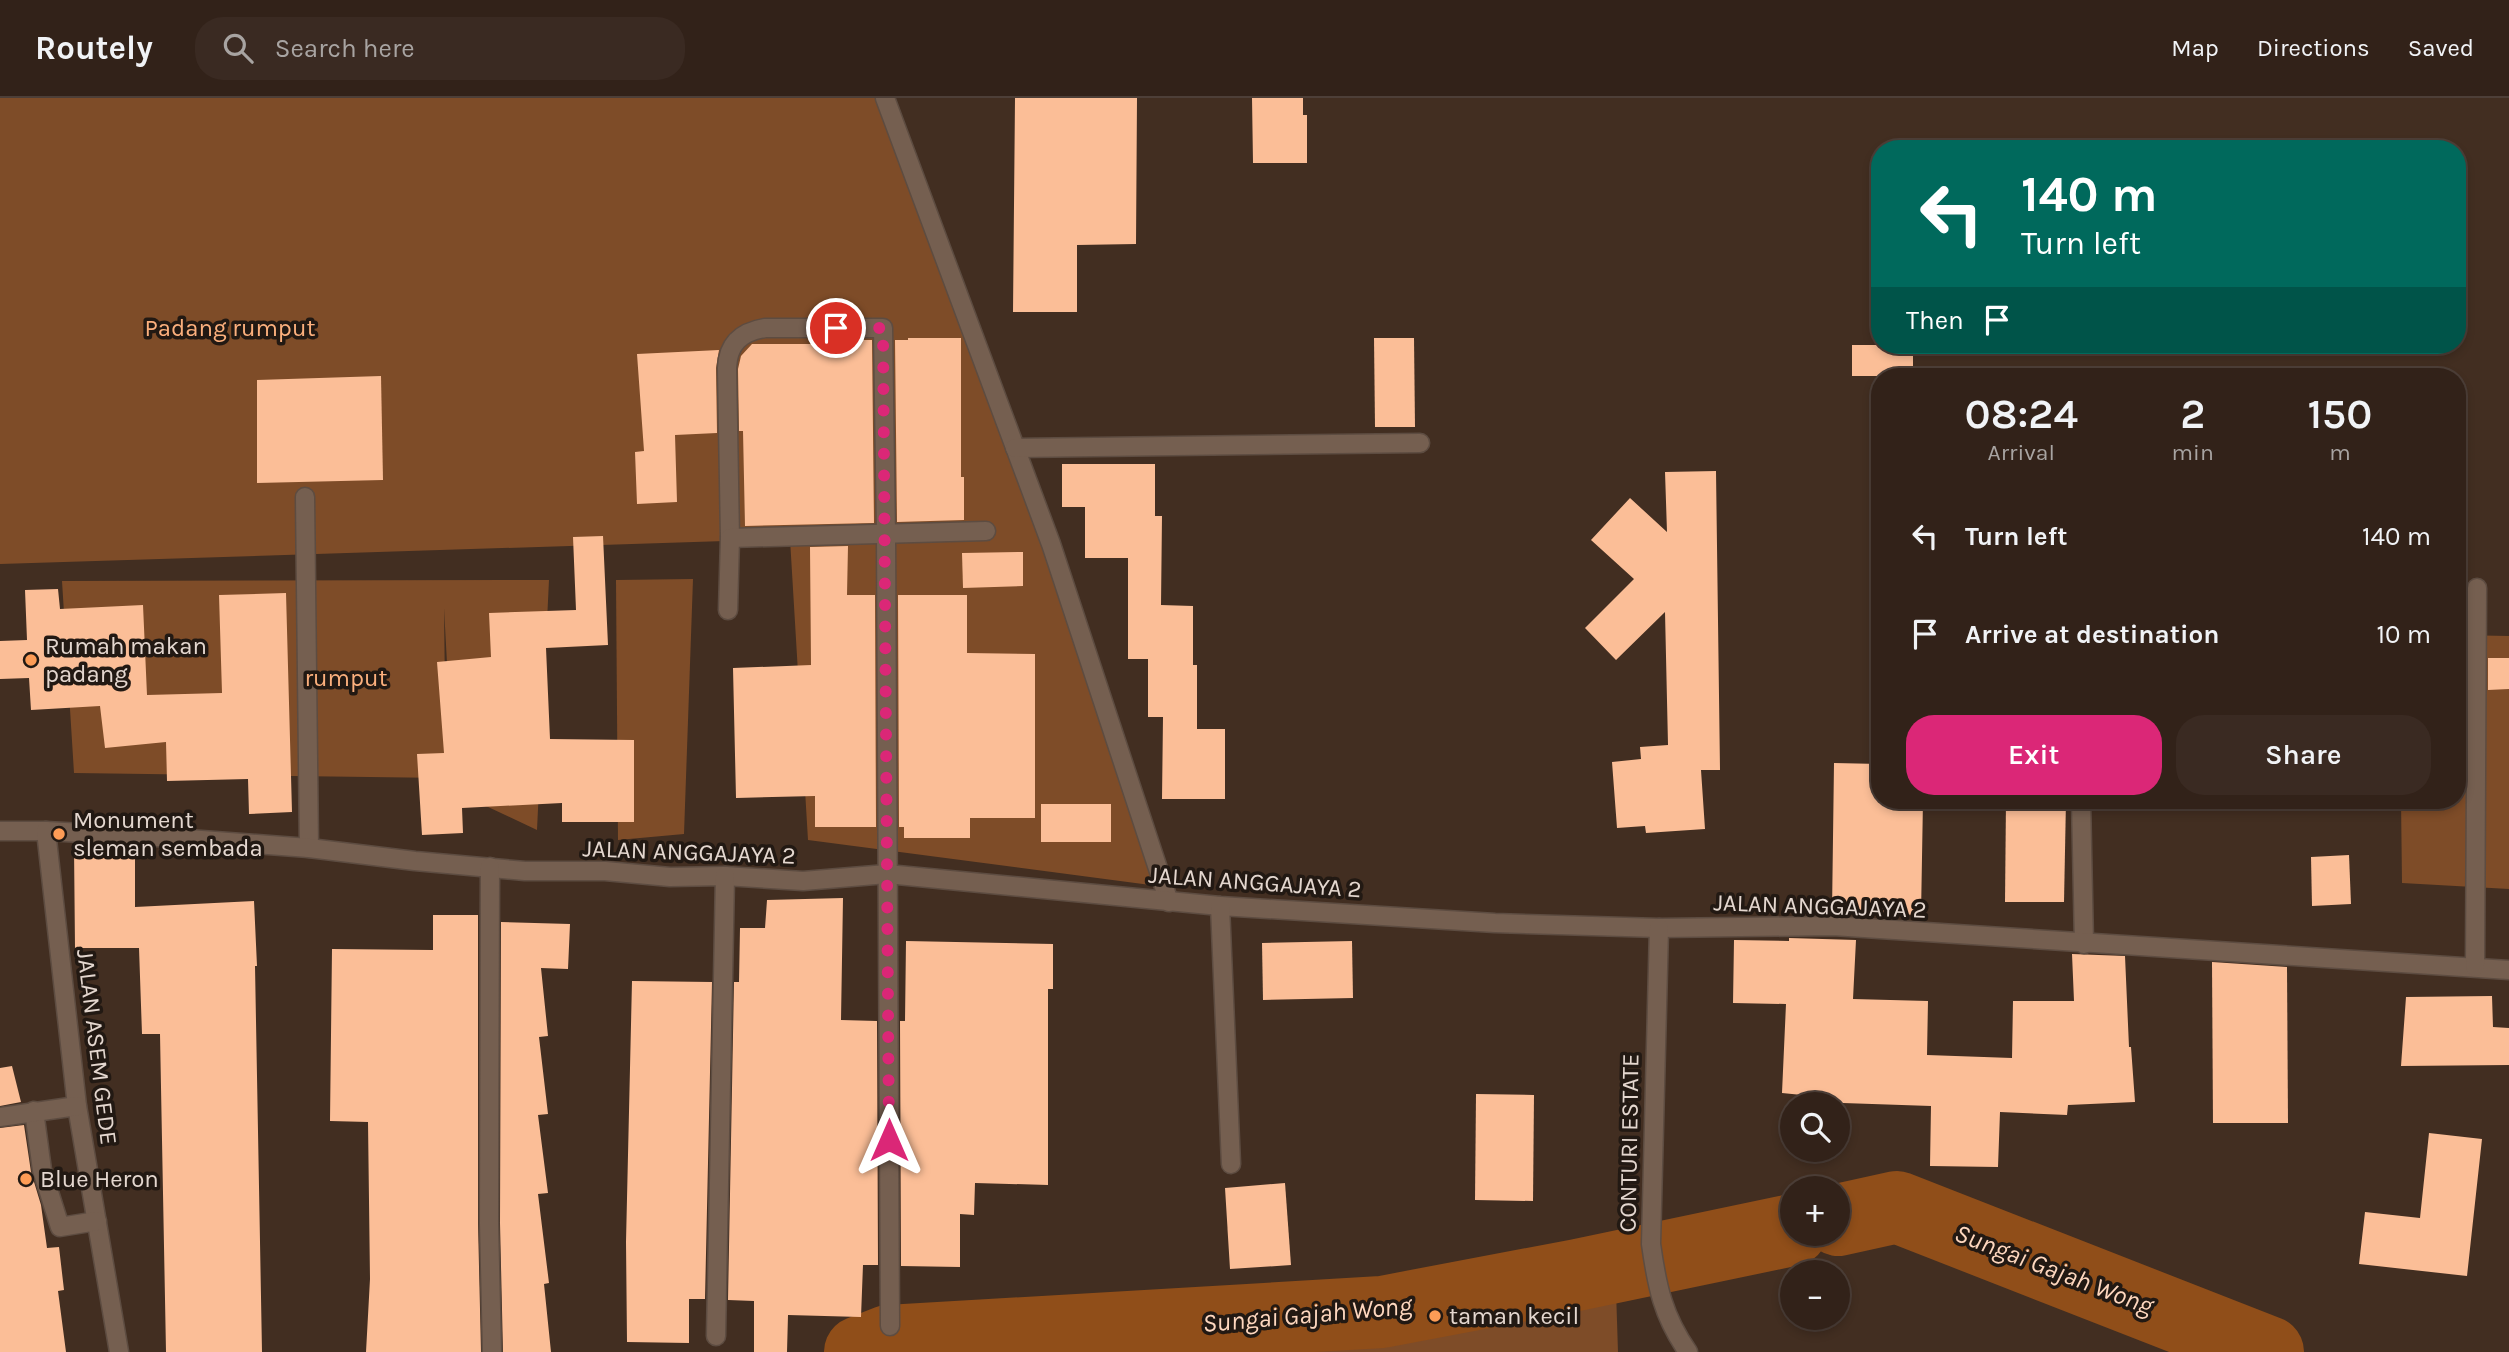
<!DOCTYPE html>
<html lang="en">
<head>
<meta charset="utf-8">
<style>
	body { margin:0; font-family:Karla,sans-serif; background:#3a2a22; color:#f1f3f6; height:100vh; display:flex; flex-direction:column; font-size:26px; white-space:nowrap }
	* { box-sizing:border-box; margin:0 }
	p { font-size:23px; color:#a8a4a2 }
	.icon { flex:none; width:38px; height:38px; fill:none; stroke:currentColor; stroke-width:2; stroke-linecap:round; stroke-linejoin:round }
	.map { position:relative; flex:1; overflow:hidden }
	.panel { position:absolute; left:1871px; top:270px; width:595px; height:441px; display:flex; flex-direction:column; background:#322219; border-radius:28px; box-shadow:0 4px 10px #0003,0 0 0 2px #4d3f38 }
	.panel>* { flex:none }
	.guide { position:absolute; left:1871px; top:42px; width:595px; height:214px; border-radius:28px; box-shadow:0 4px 10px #0003,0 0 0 2px #4d3f38; background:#00695c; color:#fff; overflow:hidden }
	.tools { position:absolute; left:1780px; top:994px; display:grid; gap:14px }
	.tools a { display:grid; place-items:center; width:70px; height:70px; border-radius:50%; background:#322219; box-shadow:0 4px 10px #0003,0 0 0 2px #4d3f38; font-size:35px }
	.pin { position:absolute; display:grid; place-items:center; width:60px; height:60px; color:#fff; margin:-30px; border:4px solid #fff; border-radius:50%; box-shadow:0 2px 7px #0007 }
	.me { position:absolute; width:77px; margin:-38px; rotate:0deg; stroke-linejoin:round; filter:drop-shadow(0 0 5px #0008) }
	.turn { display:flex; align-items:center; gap:24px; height:147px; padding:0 35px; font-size:32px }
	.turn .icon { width:91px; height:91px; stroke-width:2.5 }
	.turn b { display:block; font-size:49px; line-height:60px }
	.then { display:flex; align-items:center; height:66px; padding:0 35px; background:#0003; gap:14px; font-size:26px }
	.eta { display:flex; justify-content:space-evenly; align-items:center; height:119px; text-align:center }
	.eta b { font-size:42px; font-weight:600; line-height:49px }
	.button { display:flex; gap:14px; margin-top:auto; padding:14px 35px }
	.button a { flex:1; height:80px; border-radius:28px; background:#db2777; color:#fff; font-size:28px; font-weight:600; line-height:80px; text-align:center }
	.button a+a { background:#3a2a22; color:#f1f3f6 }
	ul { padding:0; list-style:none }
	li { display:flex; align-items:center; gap:21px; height:98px; padding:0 35px }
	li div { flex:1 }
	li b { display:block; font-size:26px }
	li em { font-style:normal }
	header { display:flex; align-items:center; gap:42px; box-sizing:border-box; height:98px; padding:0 35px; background:#322219; border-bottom:2px solid #4d3f38 }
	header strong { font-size:33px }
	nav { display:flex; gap:38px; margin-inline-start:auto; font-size:24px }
	.search { width:490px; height:63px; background:#3a2a22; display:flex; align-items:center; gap:18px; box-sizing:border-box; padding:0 24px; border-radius:28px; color:#a8a4a2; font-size:26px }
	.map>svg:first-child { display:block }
</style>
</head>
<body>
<header>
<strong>Routely</strong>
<div class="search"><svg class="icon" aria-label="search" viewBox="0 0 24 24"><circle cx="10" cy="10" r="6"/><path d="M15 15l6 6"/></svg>Search here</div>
<nav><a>Map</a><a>Directions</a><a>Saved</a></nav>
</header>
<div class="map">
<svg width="2509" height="1254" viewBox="0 0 2509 1254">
	<rect width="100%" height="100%" fill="#422e21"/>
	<g fill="#7e4c28">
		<polygon points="0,0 880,0 1173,790 808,742 790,441 0,466"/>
		<polygon points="693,481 684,736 618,742 616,482"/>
		<polygon points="549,482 537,732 454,693 444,510 446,680 74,675 62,483"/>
		<polygon points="2457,537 2509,538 2509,791 2402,785 2401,702 2457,702"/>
		<polygon points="1616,1192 1618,1254 860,1254 888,1243"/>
	</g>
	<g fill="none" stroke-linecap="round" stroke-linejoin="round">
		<g stroke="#904e19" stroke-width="72">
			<polyline points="1838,1122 1897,1109 2268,1254"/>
			<polyline points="860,1254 888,1243 1382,1214 1577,1177 1792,1132"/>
		</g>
	</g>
	<g fill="#fbbe97">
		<polygon points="1015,0 1137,0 1136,146 1077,147 1077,214 1013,214"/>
		<polygon points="1252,0 1303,0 1303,17 1307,17 1307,65 1253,65"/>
		<polygon points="908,240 961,240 961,379 964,379 964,422 897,424 895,242 908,242"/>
		<polygon points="1374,240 1414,240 1415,329 1375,329"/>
		<polygon points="811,242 872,242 874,425 745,428 743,333 739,333 738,271 741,258 752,246 811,246"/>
		<rect x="1852" y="247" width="61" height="31"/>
		<polygon points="719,252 716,270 717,335 675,337 677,404 637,406 635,354 644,353 637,256"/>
		<polygon points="381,278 383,382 257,385 257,282"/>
		<polygon points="1062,366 1155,366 1155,418 1162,418 1161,507 1193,508 1193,567 1197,567 1197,631 1225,631 1225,701 1162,701 1163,619 1148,619 1148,561 1128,561 1128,460 1085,460 1085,409 1062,409"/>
		<polygon points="1716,373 1720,672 1701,672 1705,731 1646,735 1645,728 1617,730 1612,664 1641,661 1640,649 1668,647 1665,514 1616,562 1585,530 1634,481 1591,442 1630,400 1667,434 1665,374"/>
		<polygon points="603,438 608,547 546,550 550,641 634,642 634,724 562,724 562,705 462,710 463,735 422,737 417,656 444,655 437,564 491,559 489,515 576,512 573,439"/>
		<polygon points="848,448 847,497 875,497 876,729 815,729 815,698 736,700 733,570 811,567 810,449"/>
		<polygon points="1023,454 1023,488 963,490 962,455"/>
		<polygon points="58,491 60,511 143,507 147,597 222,595 219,497 286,495 292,714 249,716 248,681 167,683 166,644 105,650 100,608 31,612 29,580 0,581 0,543 27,542 25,492"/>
		<polygon points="898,497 967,497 967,555 1035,556 1035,720 970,720 970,740 904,740 904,729 899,729"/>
		<rect x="2457" y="560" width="8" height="33"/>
		<polygon points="2488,560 2509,560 2509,591 2488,592"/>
		<polygon points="1834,665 1880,666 1880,702 1923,702 1921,817 1832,814"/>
		<polygon points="2006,702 2066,702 2064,804 2005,804"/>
		<rect x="1041" y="706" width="70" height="38"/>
		<polygon points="74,749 135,749 135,809 254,803 257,868 255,868 262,1254 166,1254 160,936 142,936 139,850 75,850"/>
		<polygon points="2349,757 2351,806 2312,808 2311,759"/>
		<polygon points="843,800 841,922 877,923 878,1167 863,1167 861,1219 788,1217 787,1254 754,1254 754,1203 728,1202 734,884 739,884 740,830 765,830 767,802"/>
		<polygon points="433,817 478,817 478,1125 481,1254 366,1254 370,1181 368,1024 330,1023 332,851 433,852"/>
		<polygon points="501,824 570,826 568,871 541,870 548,938 539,939 548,1016 538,1017 548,1095 538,1096 549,1185 544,1186 551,1254 503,1254 500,1125"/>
		<polygon points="1789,840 1856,842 1853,901 1928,903 1927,957 2012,960 2013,903 2074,903 2072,856 2125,858 2129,949 2131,949 2135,1004 2068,1007 2067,1017 2000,1014 1998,1069 1930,1068 1931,1008 1843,1005 1801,1006 1802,997 1782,995 1786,906 1733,905 1734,842 1789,843"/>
		<polygon points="906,843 1053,846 1053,891 1048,891 1048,1087 975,1085 974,1117 960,1116 960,1169 901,1168 900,923 905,923"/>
		<polygon points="1352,843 1353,900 1263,902 1262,845"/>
		<polygon points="2212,864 2287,869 2288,1025 2213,1025"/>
		<polygon points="632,883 712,884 705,1201 689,1201 689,1245 627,1244 626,1144"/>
		<polygon points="2492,898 2493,929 2509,930 2509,967 2401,968 2406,899"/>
		<polygon points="12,968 21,1004 0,1008 0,970"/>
		<polygon points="1476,996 1534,997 1533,1103 1475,1102"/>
		<polygon points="24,1027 31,1074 41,1107 47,1150 59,1149 64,1192 58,1193 66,1254 0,1254 0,1030"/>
		<polygon points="2429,1035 2482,1041 2467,1178 2359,1166 2365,1114 2420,1120"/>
		<polygon points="1285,1085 1291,1167 1230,1171 1225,1090"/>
	</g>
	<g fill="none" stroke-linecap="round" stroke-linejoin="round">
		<defs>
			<g id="minor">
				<polyline points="885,0 1051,446 1169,804"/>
				<polyline points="1015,350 1420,345"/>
				<polyline points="305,399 309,750"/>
				<path d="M 730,440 L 727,270 C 728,245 741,234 765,230 L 883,230 L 886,436 L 890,1228"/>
				<polyline points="728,512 730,440 986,433"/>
				<polyline points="2081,702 2084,846"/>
				<polyline points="0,733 46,733 175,740 309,750 415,763 525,773 605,773 670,779 725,778 803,783 887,776 1220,808 1495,825 1659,830 1833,828 2509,872"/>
				<polyline points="46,733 77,1008 119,1254"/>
				<polyline points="490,769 489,1125 492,1254"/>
				<polyline points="1220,808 1231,1066"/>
				<path d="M 1659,830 L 1651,1146 C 1657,1189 1663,1218 1688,1254"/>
				<polyline points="2475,869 2477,490"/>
				<polyline points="34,1013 42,1072 60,1129 97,1123"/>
				<polyline points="0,1019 77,1008"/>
				<polyline points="716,1238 725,778"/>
			</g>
		</defs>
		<use href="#minor" stroke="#5d4c41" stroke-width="21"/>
		<use href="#minor" stroke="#755f50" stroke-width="18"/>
	</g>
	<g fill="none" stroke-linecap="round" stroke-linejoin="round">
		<polyline stroke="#db2777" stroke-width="12" stroke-dasharray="0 21.6" points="836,230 883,230 889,1042"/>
	</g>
	<g fill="#fd9c56" stroke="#221913" stroke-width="2.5">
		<circle cx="31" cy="562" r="7"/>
		<circle cx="59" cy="736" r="7"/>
		<circle cx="26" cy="1081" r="7"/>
		<circle cx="1435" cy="1218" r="7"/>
	</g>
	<g text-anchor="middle" stroke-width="7" stroke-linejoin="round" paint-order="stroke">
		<g font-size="24" fill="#fcb07d" stroke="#221913">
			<text x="230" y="238">Padang rumput</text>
			<text x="346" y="588">rumput</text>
		</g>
		<g font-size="24" fill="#e4d7cf" stroke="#221913" text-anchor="start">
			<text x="45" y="556">Rumah makan<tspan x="45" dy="28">padang</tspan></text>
			<text x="73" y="730">Monument<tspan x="73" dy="28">sleman sembada</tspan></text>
			<text x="40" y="1089">Blue Heron</text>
			<text x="1449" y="1226">taman kecil</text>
		</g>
		<g font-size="24" fill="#e4d7cf" stroke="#221913">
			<text transform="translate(689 754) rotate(2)" y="8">JALAN ANGGAJAYA 2</text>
			<text transform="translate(1255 784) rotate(4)" y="8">JALAN ANGGAJAYA 2</text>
			<text transform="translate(1820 808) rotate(2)" y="8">JALAN ANGGAJAYA 2</text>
			<text transform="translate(97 949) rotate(83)" y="8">JALAN ASEM GEDE</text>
			<text transform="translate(1629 1045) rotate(-89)" y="8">CONTURI ESTATE</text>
		</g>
		<g font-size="26" font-style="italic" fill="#fed7be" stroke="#221913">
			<text transform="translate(2054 1171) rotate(21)" y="9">Sungai Gajah Wong</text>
			<text transform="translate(1307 1216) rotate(-5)" y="9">Sungai Gajah Wong</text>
		</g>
	</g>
</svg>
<div class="tools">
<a><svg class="icon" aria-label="search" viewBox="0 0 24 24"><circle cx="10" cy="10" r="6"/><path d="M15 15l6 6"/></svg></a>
<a>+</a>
<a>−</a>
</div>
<div class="pin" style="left:836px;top:230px;background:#d93025"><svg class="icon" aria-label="arrive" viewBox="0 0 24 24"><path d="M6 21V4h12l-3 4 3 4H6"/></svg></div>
<svg class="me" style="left:889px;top:1042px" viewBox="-20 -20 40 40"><path d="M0-17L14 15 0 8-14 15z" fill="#db2777" stroke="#fff" stroke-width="4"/></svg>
<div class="guide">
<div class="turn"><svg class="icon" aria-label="left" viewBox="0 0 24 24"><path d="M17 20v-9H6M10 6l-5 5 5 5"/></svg><div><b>140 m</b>Turn left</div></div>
<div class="then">Then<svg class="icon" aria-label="arrive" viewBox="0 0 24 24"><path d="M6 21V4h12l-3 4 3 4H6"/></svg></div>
</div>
<section class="panel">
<div class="eta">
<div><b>08:24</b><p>Arrival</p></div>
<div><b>2</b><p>min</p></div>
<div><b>150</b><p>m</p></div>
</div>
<ul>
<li><svg class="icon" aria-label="left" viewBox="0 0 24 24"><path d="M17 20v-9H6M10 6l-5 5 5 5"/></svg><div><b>Turn left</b></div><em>140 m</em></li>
<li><svg class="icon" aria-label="arrive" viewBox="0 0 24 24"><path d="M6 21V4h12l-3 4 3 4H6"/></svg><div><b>Arrive at destination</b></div><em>10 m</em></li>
</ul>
<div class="button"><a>Exit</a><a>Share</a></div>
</section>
</div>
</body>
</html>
